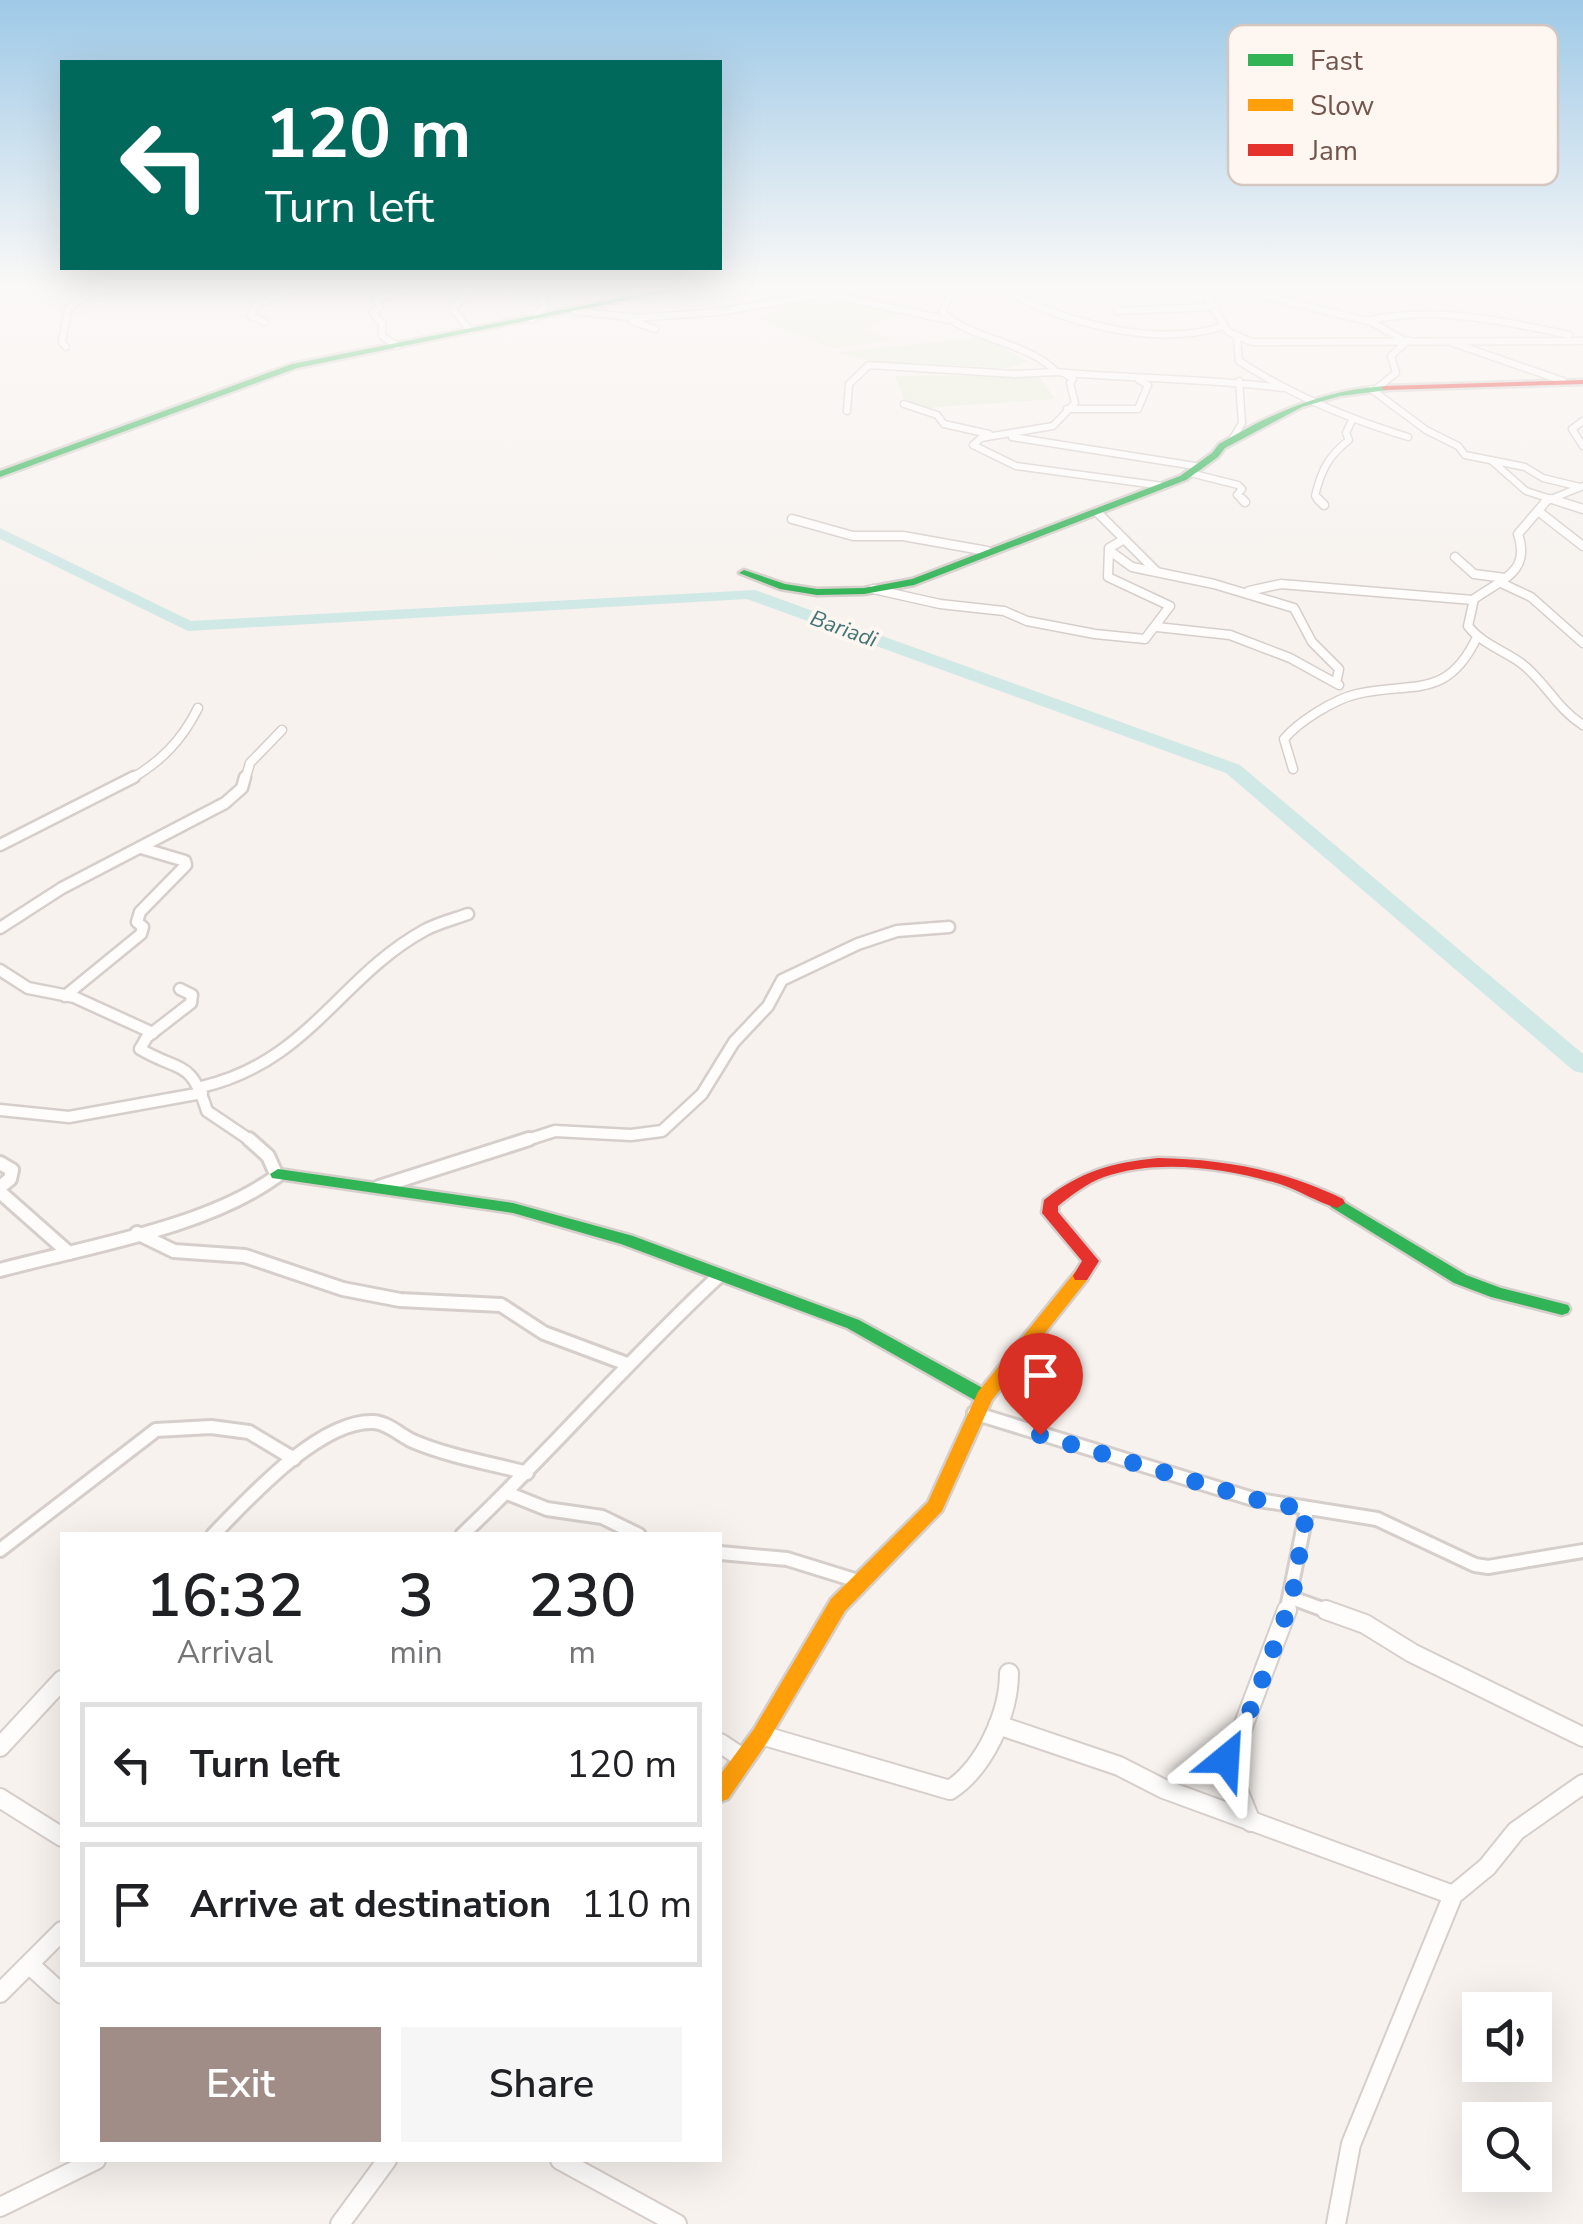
<!DOCTYPE html>
<html lang="en">
<head>
<meta charset="utf-8">
<style>
	body { margin:0; font-family:"Nunito Sans",sans-serif; background:#f6f6f6; color:#202124; height:100vh; display:flex; flex-direction:column; font-size:38px; white-space:nowrap }
	* { box-sizing:border-box; margin:0 }
	p { font-size:32px; color:#757577 }
	.icon { flex:none; width:55px; height:55px; fill:none; stroke:currentColor; stroke-width:2; stroke-linecap:round; stroke-linejoin:round }
	.map { position:relative; flex:1; overflow:hidden }
	.panel { position:absolute; left:60px; top:1532px; width:662px; height:630px; display:flex; flex-direction:column; background:#fff; border-radius:0px; box-shadow:0 10px 40px #0002 }
	.panel>* { flex:none }
	.hud { position:absolute; left:60px; top:60px; width:662px; height:210px; border-radius:0px; box-shadow:0 10px 40px #0002; background:#00695c; color:#fff; overflow:hidden }
	.controls { position:absolute; left:1462px; top:1992px; display:grid; gap:20px }
	.controls a { display:grid; place-items:center; width:90px; height:90px; border-radius:0px; background:#fff; box-shadow:0 10px 40px #0002; font-size:50px }
	.pin { position:absolute; display:grid; place-items:center; width:85px; height:85px; color:#fff; margin:-102px -42px; border-radius:50% 50% 50% 0; rotate:-45deg; box-shadow:0 0 10px #0007 }
	.pin .icon { rotate:45deg }
	.me { position:absolute; width:110px; margin:-55px; rotate:27deg; stroke-linejoin:round; filter:drop-shadow(0 0 8px #0008) }
	.turn { display:flex; align-items:center; gap:35px; height:210px; padding:0 40px; font-size:45px }
	.turn .icon { width:130px; height:130px; stroke-width:2.5 }
	.turn b { display:block; font-size:70px; line-height:85px }
	.eta { display:flex; justify-content:space-evenly; align-items:center; height:170px; text-align:center }
	.eta b { font-size:60px; font-weight:600; line-height:70px }
	.action { display:flex; gap:20px; margin-top:auto; padding:20px 40px }
	.action a { flex:1; height:115px; border-radius:0px; background:#a18d87; color:#fff; font-size:40px; font-weight:600; line-height:115px; text-align:center }
	.action a+a { background:#f6f6f6; color:#202124 }
	ul { padding:0; list-style:none }
	li { display:flex; align-items:center; gap:30px; height:125px; margin:0 20px 15px; padding:0 20px; border:5px solid #e0e0e0; border-radius:0px }
	li div { flex:1 }
	li b { display:block; font-size:38px }
	li em { font-style:normal }
	.map>svg:first-child { display:block }
</style>
</head>
<body>
<div class="map">
<svg width="1583" height="2224" viewBox="0 0 1583 2224">
	<rect width="100%" height="100%" fill="#f7f2ee"/>
	<g fill="#e7ecda">
		<polygon points="809,297 902,313 866,328 892,340 833,348 758,319"/>
		<polygon points="983,337 1028,361 1008,368 874,361 836,353"/>
		<polygon points="1038,375 1055,399 908,409 895,376"/>
	</g>
	<g fill="none" stroke-linecap="round" stroke-linejoin="round">
		<polygon fill="#d0e8e6" fill-rule="evenodd" points="0,528 191,621 755,590 1240,765 1583,1054 1583,1073 1574,1071 1226,773 747,599 188,631 0,539"/>
		<defs>
			<g id="street-far4">
				<polyline points="793,287 818,292"/>
				<path d="M 990,287 L 953,293 L 942,311 C 963,338 1030,342 1056,372 C 1132,379 1207,378 1282,388"/>
				<path d="M 1018,287 L 1019,298 C 1079,326 1160,347 1224,326"/>
				<polyline points="1201,287 1228,332 1252,342 1583,341"/>
				<polyline points="1228,287 1371,322 1403,340"/>
				<polyline points="831,295 949,320"/>
				<polyline points="574,311 638,318 719,312 864,287"/>
				<polyline points="1117,311 1215,307"/>
				<polyline points="532,320 546,305 535,287"/>
				<polyline points="632,321 655,329"/>
				<path d="M 1367,321 C 1434,305 1503,321 1569,335"/>
				<polyline points="265,322 251,316 255,306 297,287"/>
				<polyline points="470,331 453,309 474,287"/>
				<path d="M 1237,339 L 1239,361 C 1291,395 1349,419 1408,437"/>
				<polyline points="1453,343 1563,381"/>
				<polyline points="397,346 382,336 382,323 373,313 380,306 376,299 411,287"/>
				<polyline points="66,347 62,342 68,309 83,298 114,287"/>
				<polyline points="1064,373 1073,379 1070,383 1075,403 1053,426 981,438 973,445 1016,466 1163,486"/>
				<polyline points="1377,388 1396,373 1391,356 1408,340"/>
				<polyline points="1371,389 1426,430 1458,446 1465,455 1525,467 1543,478 1580,487"/>
				<polyline points="904,404 937,415 944,424 989,434"/>
				<polyline points="1067,409 1138,409 1148,385 1139,380"/>
				<polyline points="847,411 849,384 869,365 1015,374 1056,372"/>
				<polyline points="1583,421 1572,429 1583,446"/>
				<polyline points="1012,437 1195,466"/>
				<polyline points="1231,441 1242,423 1239,381"/>
				<polyline points="1492,461 1526,491 1560,502"/>
				<polyline points="1190,473 1238,485 1242,489 1237,495 1245,502"/>
				<path d="M 1321,502 L 1315,496 C 1321,471 1328,456 1349,440 L 1346,433 L 1352,420"/>
				<polyline points="1544,502 1583,486"/>
			</g>
			<g id="street-far3">
				<polyline points="1242,499 1245,502"/>
				<polyline points="1318,499 1324,505"/>
				<path d="M 1548,499 L 1518,534 C 1531,572 1502,579 1474,599 L 1468,626 C 1482,644 1503,650 1521,663 C 1545,681 1556,708 1583,725"/>
				<polyline points="1552,499 1583,509"/>
				<polyline points="1538,511 1583,546"/>
				<polyline points="1097,512 1156,571"/>
				<polyline points="792,519 853,536 903,536 987,551"/>
				<polyline points="1110,551 1132,567 1214,584 1294,608 1312,642 1339,669 1336,683"/>
				<polyline points="1455,557 1474,574 1505,578"/>
				<polyline points="1499,582 1531,597 1583,643"/>
				<polyline points="873,589 940,604 1004,611 1027,621 1095,634 1145,639 1170,606 1108,577 1109,548 1123,540"/>
				<polyline points="1249,591 1281,584 1473,600"/>
				<polyline points="1157,627 1230,635 1290,658 1339,685"/>
				<path d="M 1293,769 L 1284,739 C 1299,721 1335,699 1357,694 C 1412,681 1447,701 1477,637"/>
				<path d="M 129,780 C 161,762 182,740 198,708"/>
				<polyline points="245,780 250,763 282,730"/>
			</g>
			<g id="street-far2">
				<polyline points="0,845 134,777"/>
				<polyline points="0,928 62,888 225,803 242,788 245,777"/>
				<polyline points="0,970 28,988 74,997 153,1033"/>
				<path d="M 180,989 L 192,995 L 191,1003 L 147,1037 L 140,1049 C 181,1073 191,1059 207,1111 L 253,1142"/>
				<polyline points="65,996 141,934 143,927 137,922 140,912 186,865 185,861 141,848"/>
				<path d="M 201,1087 C 309,1062 339,977 425,930 C 438,923 454,919 468,914"/>
				<polyline points="0,1110 69,1117 202,1093"/>
				<polyline points="521,1142 555,1131 631,1135 662,1131 702,1094 734,1042 768,1006 782,980 858,944 897,931 949,927"/>
			</g>
			<g id="street-far1">
				<polyline points="0,1163 12,1170 10,1179 0,1187"/>
				<polyline points="379,1187 529,1139"/>
				<polyline points="0,1192 69,1253"/>
				<polyline points="137,1233 174,1251 245,1256 343,1289 400,1300 501,1305 544,1333 627,1364"/>
				<path d="M 0,1270 C 85,1247 206,1228 277,1176 L 268,1156 L 249,1139"/>
				<polyline points="974,1413 1253,1499 1377,1519 1475,1565 1488,1567 1583,1551"/>
				<polyline points="507,1493 547,1509 602,1517 639,1535"/>
				<path d="M 213,1535 C 248,1499 320,1419 374,1422 C 389,1423 402,1437 415,1442 C 451,1457 490,1463 527,1473"/>
				<path d="M 462,1535 C 551,1451 629,1359 719,1276"/>
				<polyline points="0,1550 156,1430 211,1427 249,1432 294,1459"/>
				<polyline points="720,1553 787,1559 858,1581"/>
				<polyline points="1292,1598 1333,1613"/>
				<polyline points="1286,1613 1307,1510"/>
			</g>
			<g id="street">
				<polyline points="1326,1610 1365,1624 1412,1653 1583,1737"/>
				<polyline points="998,1725 1119,1766 1164,1789 1453,1895"/>
				<path d="M 761,1735 L 950,1790 C 985,1767 1009,1713 1009,1673"/>
				<polyline points="720,1743 744,1759"/>
				<polyline points="0,1747 62,1680"/>
				<polyline points="0,1798 62,1837"/>
				<polyline points="1251,1822 1229,1768 1226,1750 1242,1729 1287,1610"/>
				<polyline points="30,1965 62,1994"/>
				<polyline points="0,1993 62,1931"/>
				<polyline points="560,2160 677,2224"/>
				<polyline points="0,2207 96,2160"/>
				<polyline points="340,2224 387,2160"/>
				<polyline points="1336,2224 1351,2144 1453,1895 1487,1867 1516,1831 1583,1784"/>
			</g>
			<g id="fast">
				<polygon points="676,287 689,287 297,368 0,477 0,471 292,364"/>
				<path d="M 1385,386 L 1388,386 L 1388,390 L 1340,396 L 1302,407 L 1225,448 L 1218,457 L 1186,480 L 914,585 L 864,594 L 817,595 L 780,589 L 739,573 L 744,570 L 785,584 L 817,589 L 864,588 L 912,579 L 1180,476 L 1212,453 L 1219,444 C 1272,413 1323,390 1385,386 Z"/>
				<polygon points="278,1169 513,1203 633,1236 859,1320 990,1392 993,1397 990,1402 984,1403 978,1402 847,1328 621,1244 513,1213 272,1178 270,1174"/>
				<polygon points="1337,1198 1466,1275 1501,1288 1568,1305 1570,1309 1568,1313 1562,1315 1491,1297 1454,1283 1331,1207 1329,1203"/>
			</g>
			<polygon id="slow" points="1081,1270 1087,1272 1089,1276 1087,1280 992,1400 942,1511 845,1611 768,1741 728,1799 720,1802 720,1775 754,1729 831,1599 928,1502 978,1392 1075,1272"/>
			<g id="jam">
				<polygon points="1583,380 1583,384 1385,390 1381,388 1385,386"/>
				<path d="M 1158,1158 C 1222,1159 1284,1170 1343,1199 L 1345,1203 L 1337,1208 C 1317,1202 1300,1191 1280,1184 C 1227,1168 1157,1158 1104,1177 C 1087,1183 1072,1195 1058,1206 L 1058,1212 L 1099,1261 L 1087,1280 L 1075,1280 L 1073,1276 L 1082,1261 L 1042,1213 L 1044,1200 C 1081,1171 1111,1163 1158,1158 Z"/>
			</g>
		</defs>
		<use href="#street-far4" stroke="#d6ceca" stroke-width="9"/>
		<use href="#street-far3" stroke="#d6ceca" stroke-width="11"/>
		<use href="#street-far2" stroke="#d6ceca" stroke-width="15"/>
		<use href="#street-far1" stroke="#d6ceca" stroke-width="18"/>
		<use href="#street" stroke="#d6ceca" stroke-width="22"/>
		<use href="#fast" stroke="#d6ceca" stroke-width="5"/>
		<use href="#slow" stroke="#d6ceca" stroke-width="5"/>
		<use href="#jam" stroke="#d6ceca" stroke-width="5"/>
		<use href="#street-far4" stroke="#fefdfc" stroke-width="6"/>
		<use href="#street-far3" stroke="#fefdfc" stroke-width="8"/>
		<use href="#street-far2" stroke="#fefdfc" stroke-width="10"/>
		<use href="#street-far1" stroke="#fefdfc" stroke-width="12"/>
		<use href="#street" stroke="#fefdfc" stroke-width="18"/>
		<use href="#fast" fill="#30b455" fill-rule="evenodd"/>
		<use href="#slow" fill="#ff9f0a" fill-rule="evenodd"/>
		<use href="#jam" fill="#e5322d" fill-rule="evenodd"/>
	</g>
	<linearGradient id="sky" x2="0" y2="1"><stop stop-color="#9ec9e7"/><stop offset="0.48" stop-color="#fbf9f7"/><stop offset="1" stop-color="#fbf9f7" stop-opacity="0"/></linearGradient>
	<rect width="1583" height="598" fill="url(#sky)"/>
	<g fill="none" stroke-linecap="round" stroke-linejoin="round">
		<polyline stroke="#1a73e8" stroke-width="18" stroke-dasharray="0 32.4" points="1040,1435 1254,1499 1307,1510 1292,1598 1257,1694 1242,1730 1226,1750 1226,1759"/>
	</g>
	<g text-anchor="middle" stroke-width="8" stroke-linejoin="round" paint-order="stroke">
		<g font-size="22" font-style="italic" fill="#447677" stroke="#fef6f0">
			<text transform="translate(844 628) rotate(20)" y="8">Bariadi</text>
		</g>
	</g>
	<rect x="1228" y="25" width="330" height="160" rx="15" fill="#fef6f0" stroke="#d4c6c0" stroke-width="2.5"/>
	<rect x="1248" y="54" width="45" height="12" fill="#30b455"/>
	<rect x="1248" y="99" width="45" height="12" fill="#ff9f0a"/>
	<rect x="1248" y="144" width="45" height="12" fill="#e5322d"/>
	<g font-size="28" fill="#73574f">
		<text x="1310" y="70">Fast</text>
		<text x="1310" y="115">Slow</text>
		<text x="1310" y="160">Jam</text>
	</g>
</svg>
<div class="controls">
<a><svg class="icon" aria-label="sound" viewBox="0 0 24 24"><path d="M4 9h4l5-4v14l-5-4H4zM17 9q2 3 0 6"/></svg></a>
<a><svg class="icon" aria-label="search" viewBox="0 0 24 24"><circle cx="10" cy="10" r="6"/><path d="M15 15l6 6"/></svg></a>
</div>
<div class="pin" style="left:1040px;top:1435px;background:#d93025"><svg class="icon" aria-label="arrive" viewBox="0 0 24 24"><path d="M6 21V4h12l-3 4 3 4H6"/></svg></div>
<svg class="me" style="left:1226px;top:1759px" viewBox="-20 -20 40 40"><path d="M0-17L14 15 0 8-14 15z" fill="#1a73e8" stroke="#fff" stroke-width="4"/></svg>
<div class="hud">
<div class="turn"><svg class="icon" aria-label="left" viewBox="0 0 24 24"><path d="M17 20v-9H6M10 6l-5 5 5 5"/></svg><div><b>120 m</b>Turn left</div></div>
</div>
<section class="panel">
<div class="eta">
<div><b>16:32</b><p>Arrival</p></div>
<div><b>3</b><p>min</p></div>
<div><b>230</b><p>m</p></div>
</div>
<ul>
<li><svg class="icon" aria-label="left" viewBox="0 0 24 24"><path d="M17 20v-9H6M10 6l-5 5 5 5"/></svg><div><b>Turn left</b></div><em>120 m</em></li>
<li><svg class="icon" aria-label="arrive" viewBox="0 0 24 24"><path d="M6 21V4h12l-3 4 3 4H6"/></svg><div><b>Arrive at destination</b></div><em>110 m</em></li>
</ul>
<div class="action"><a>Exit</a><a>Share</a></div>
</section>
</div>
</body>
</html>
